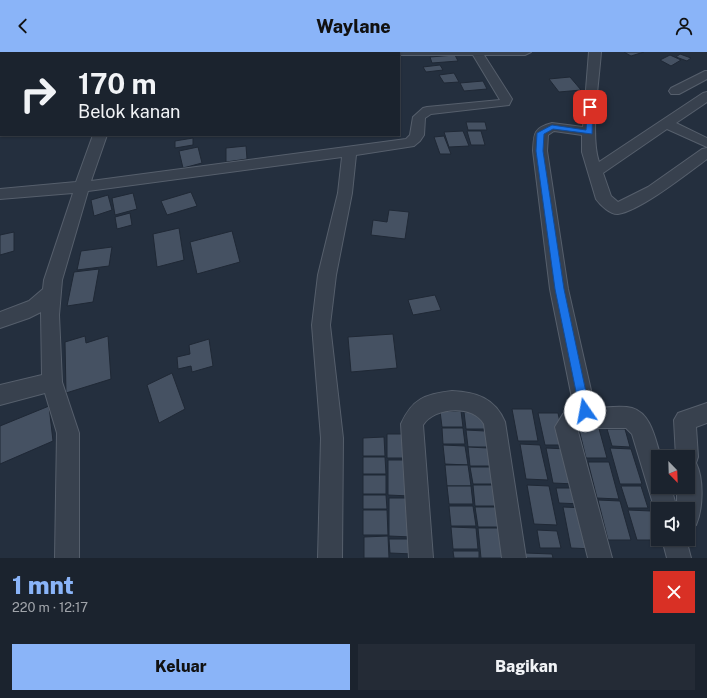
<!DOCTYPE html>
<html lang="id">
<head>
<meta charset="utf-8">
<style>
	body { margin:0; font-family:"Public Sans",sans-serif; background:#242b36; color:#f1f3f6; height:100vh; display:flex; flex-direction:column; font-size:15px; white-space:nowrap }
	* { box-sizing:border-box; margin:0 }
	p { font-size:13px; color:#a0a4aa }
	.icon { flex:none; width:22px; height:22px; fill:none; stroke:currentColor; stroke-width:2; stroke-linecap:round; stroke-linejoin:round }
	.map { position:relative; height:506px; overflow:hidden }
	.panel { display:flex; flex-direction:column; background:#1b232e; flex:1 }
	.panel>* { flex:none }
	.hud { position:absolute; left:0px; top:0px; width:400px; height:84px; box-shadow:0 1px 3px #0004,0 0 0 1px #39404a; background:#1b232e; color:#f1f3f6; overflow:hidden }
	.needle { width:26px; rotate:157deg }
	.buttons { position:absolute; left:651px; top:398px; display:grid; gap:8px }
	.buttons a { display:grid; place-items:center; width:44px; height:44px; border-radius:0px; background:#1b232e; box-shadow:0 1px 3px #0004,0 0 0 1px #39404a; font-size:20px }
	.pin { position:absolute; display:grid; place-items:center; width:34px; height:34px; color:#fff; margin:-17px; border-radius:8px; box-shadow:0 2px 6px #0006 }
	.me { position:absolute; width:44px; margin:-22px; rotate:348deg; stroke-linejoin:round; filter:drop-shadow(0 0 3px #0008) }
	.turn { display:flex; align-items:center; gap:14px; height:84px; padding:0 12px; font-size:18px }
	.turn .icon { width:52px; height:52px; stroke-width:2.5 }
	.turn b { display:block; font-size:28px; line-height:34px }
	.round { display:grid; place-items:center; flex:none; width:42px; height:42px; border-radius:0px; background:#242b36 }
	.headline { display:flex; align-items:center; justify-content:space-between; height:68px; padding:0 12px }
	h1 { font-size:24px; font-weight:800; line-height:30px; color:#8ab4f8 }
	.primary-button { display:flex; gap:8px; margin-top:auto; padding:8px 12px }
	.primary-button a { flex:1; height:46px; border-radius:0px; background:#8ab4f8; color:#111; font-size:16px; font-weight:800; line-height:46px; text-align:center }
	.primary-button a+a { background:#242b36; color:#f1f3f6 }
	header { display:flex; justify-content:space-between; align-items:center; height:52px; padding:0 12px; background:#8ab4f8; color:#111; font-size:18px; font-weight:800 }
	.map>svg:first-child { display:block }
</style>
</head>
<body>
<header><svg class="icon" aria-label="back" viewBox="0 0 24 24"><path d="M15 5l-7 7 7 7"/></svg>Waylane<svg class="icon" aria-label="person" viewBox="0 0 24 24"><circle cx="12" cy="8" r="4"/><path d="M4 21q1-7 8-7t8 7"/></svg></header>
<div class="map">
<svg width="707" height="506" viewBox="0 0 707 506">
	<rect width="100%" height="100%" fill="#242f3e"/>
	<g fill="#455162" stroke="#1f2835">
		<polygon points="624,0 644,0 631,4"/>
		<polygon points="680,2 691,6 687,9 676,5"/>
		<polygon points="455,3 458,9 432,11 430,5"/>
		<polygon points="670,3 681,8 671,14 660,8"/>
		<polygon points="440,13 443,18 426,20 423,15"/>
		<polygon points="454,21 459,30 444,31 439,23"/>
		<polygon points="570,25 581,38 559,40 549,27"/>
		<polygon points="483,29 487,37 464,39 460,31"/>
		<polygon points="466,70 485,70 487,78 468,78"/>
		<polygon points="463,79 469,94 449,95 444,80"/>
		<polygon points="467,79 481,79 485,93 471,93"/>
		<polygon points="444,84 451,102 440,102 434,85"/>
		<polygon points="193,86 193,93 175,96 175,89"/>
		<polygon points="246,94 247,107 226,110 226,96"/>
		<polygon points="198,95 202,111 183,116 179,99"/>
		<polygon points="191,140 197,154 167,163 161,149"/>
		<polygon points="133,141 137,157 115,163 112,146"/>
		<polygon points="108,143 112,158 94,164 91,148"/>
		<polygon points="389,158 409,160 405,187 371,183 373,168 387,170"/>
		<polygon points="130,161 132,173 117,177 115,165"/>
		<polygon points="179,176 184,208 157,215 153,182"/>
		<polygon points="232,179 240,210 197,222 190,190"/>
		<polygon points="14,180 14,199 0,203 0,183"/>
		<polygon points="112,195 109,214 77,218 81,199"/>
		<polygon points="99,217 93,250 67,254 74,220"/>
		<polygon points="435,243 441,258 413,263 408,248"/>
		<polygon points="393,282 397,316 351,320 348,285"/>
		<polygon points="85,284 86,291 108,284 111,327 66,341 65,290"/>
		<polygon points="209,287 213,314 192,320 191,314 178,317 177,305 190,302 189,293"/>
		<polygon points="172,321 185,357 159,371 147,333"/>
		<polygon points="49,354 53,389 0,412 0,374"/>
		<polygon points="512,357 532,357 538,389 518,389"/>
		<polygon points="440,359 461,359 463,375 442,375"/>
		<polygon points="464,360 483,361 485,377 466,377"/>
		<polygon points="538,361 558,361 565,393 545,393"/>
		<polygon points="578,373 598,373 607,406 586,406"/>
		<polygon points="442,376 463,376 465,392 443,392"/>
		<polygon points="607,377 625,377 630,395 612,394"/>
		<polygon points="466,378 485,379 488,395 468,395"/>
		<polygon points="387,382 407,382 408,406 387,406"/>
		<polygon points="384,385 385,404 363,404 363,386"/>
		<polygon points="520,392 540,393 548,428 526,427"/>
		<polygon points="443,393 465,394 468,413 445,412"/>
		<polygon points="468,395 488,396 491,414 470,414"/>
		<polygon points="546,396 567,397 575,432 553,431"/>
		<polygon points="610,396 631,397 642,432 620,432"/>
		<polygon points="363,405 385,405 386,422 363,422"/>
		<polygon points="388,408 408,408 410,444 388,443"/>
		<polygon points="588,410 609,410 619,447 597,446"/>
		<polygon points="445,413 468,413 471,434 447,434"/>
		<polygon points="470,415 491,415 493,432 473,432"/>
		<rect x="363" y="423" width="23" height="19"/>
		<polygon points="473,433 493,433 496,454 475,454"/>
		<polygon points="527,433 549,434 557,473 534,472"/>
		<polygon points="447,434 471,434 473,452 449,452"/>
		<polygon points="621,434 641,434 648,456 628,456"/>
		<polygon points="556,436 578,436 582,452 559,451"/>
		<polygon points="363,443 386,443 387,457 363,457"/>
		<polygon points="389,446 410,446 412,485 389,484"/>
		<polygon points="598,448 620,449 631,488 608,488"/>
		<polygon points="449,454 473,454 476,474 451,474"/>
		<polygon points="475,455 497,455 499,475 478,475"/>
		<polygon points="563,455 585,456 595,497 571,496"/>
		<polygon points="363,458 387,458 388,483 363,483"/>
		<polygon points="628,458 651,459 658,482 658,487 660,488 637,488"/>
		<polygon points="451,475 476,476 478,497 453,497"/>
		<polygon points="478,476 499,476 504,506 481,506"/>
		<polygon points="537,478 557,479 561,496 540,496"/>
		<polygon points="388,484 389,506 364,506 364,485"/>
		<polygon points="389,487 413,487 413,502 390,501"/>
		<polygon points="453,499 479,499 479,506 454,506"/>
		<polygon points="525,501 552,502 553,506 525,506"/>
	</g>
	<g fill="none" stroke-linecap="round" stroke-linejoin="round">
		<defs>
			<g id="minor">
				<rect x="132" y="0" width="12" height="1"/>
				<polygon points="377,0 531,0 525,3 484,3 512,47 509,53 431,62 425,66 424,83 420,89 414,94 356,103 352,141 336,223 330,273 343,386 342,506 318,506 321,386 312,273 318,223 338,141 342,105 88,139 62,228 59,263 62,330 79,381 79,506 55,506 57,381 45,341 0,353 0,333 42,323 41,260 29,266 0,276 0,260 29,249 43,237 44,228 73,141 0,147 0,137 76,130 93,83 107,83 91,129 406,87 410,83 413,65 423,56 427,55 500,48 473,3 399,3 399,1"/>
				<path d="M 589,0 L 601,0 C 599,29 590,84 599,110 L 703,41 L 707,40 L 707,50 L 676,71 L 707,86 L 707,95 L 667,77 L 603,121 L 611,144 L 618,150 L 648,135 L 702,97 L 707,96 L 707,107 C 688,121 640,159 618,162 C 611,163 600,153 596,147 L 582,100 L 582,83 L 554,79 L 548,83 L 547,99 L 568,237 L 595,356 C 606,356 621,353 632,356 C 652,362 655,388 661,405 L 658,405 L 658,435 L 671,435 L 677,457 L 658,457 L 658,466 L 657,465 L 632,382 L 626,376 L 577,376 L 612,506 L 588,506 L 555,375 L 563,362 L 574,356 L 550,237 L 533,99 C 534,82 533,76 552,71 L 583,75 Z"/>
				<polygon points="705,19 707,19 707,27 679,42 671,42 669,39 671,36"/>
				<rect x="0" y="51" width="1" height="8"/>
				<path d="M 452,339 C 476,340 495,346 505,370 L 526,506 L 502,506 L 484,372 C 473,352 434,355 423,373 L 433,506 L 409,506 L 401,372 C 412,347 425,342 452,339 Z"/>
				<path d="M 707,351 L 707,371 L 696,375 L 698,405 L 696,411 C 704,427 703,457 696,473 L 688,477 L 688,457 L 677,457 L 677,435 L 688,435 L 688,405 L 676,405 L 674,368 L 678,361 Z"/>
				<polygon points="662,487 686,487 691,506 667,506"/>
			</g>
		</defs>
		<use href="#minor" stroke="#565f6c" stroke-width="2"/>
		<use href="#minor" fill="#38414e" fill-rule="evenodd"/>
	</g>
	<polygon fill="#1a73e8" stroke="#114b97" points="588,53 593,55 592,82 553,77 544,82 543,99 564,237 590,359 589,363 585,364 581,363 580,359 555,237 536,99 537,81 552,73 586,78"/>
</svg>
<div class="buttons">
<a><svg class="needle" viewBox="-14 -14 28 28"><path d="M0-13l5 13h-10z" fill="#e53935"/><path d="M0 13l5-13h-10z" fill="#a0a4aa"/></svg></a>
<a><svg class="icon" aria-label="sound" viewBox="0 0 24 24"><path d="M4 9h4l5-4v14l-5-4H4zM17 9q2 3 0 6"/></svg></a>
</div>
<div class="pin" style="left:590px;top:55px;background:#d93025"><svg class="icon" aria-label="arrive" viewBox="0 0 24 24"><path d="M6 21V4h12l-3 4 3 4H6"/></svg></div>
<svg class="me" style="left:585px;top:359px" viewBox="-20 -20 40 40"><circle r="19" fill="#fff"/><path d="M0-13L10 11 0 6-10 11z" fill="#1a73e8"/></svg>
<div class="hud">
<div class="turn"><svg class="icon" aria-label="right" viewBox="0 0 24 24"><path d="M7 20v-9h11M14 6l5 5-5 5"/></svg><div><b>170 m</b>Belok kanan</div></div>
</div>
</div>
<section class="panel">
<div class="headline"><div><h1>1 mnt</h1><p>220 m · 12:17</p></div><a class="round" style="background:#d93025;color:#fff"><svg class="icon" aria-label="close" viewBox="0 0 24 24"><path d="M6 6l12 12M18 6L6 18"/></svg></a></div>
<div class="primary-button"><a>Keluar</a><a>Bagikan</a></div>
</section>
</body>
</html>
